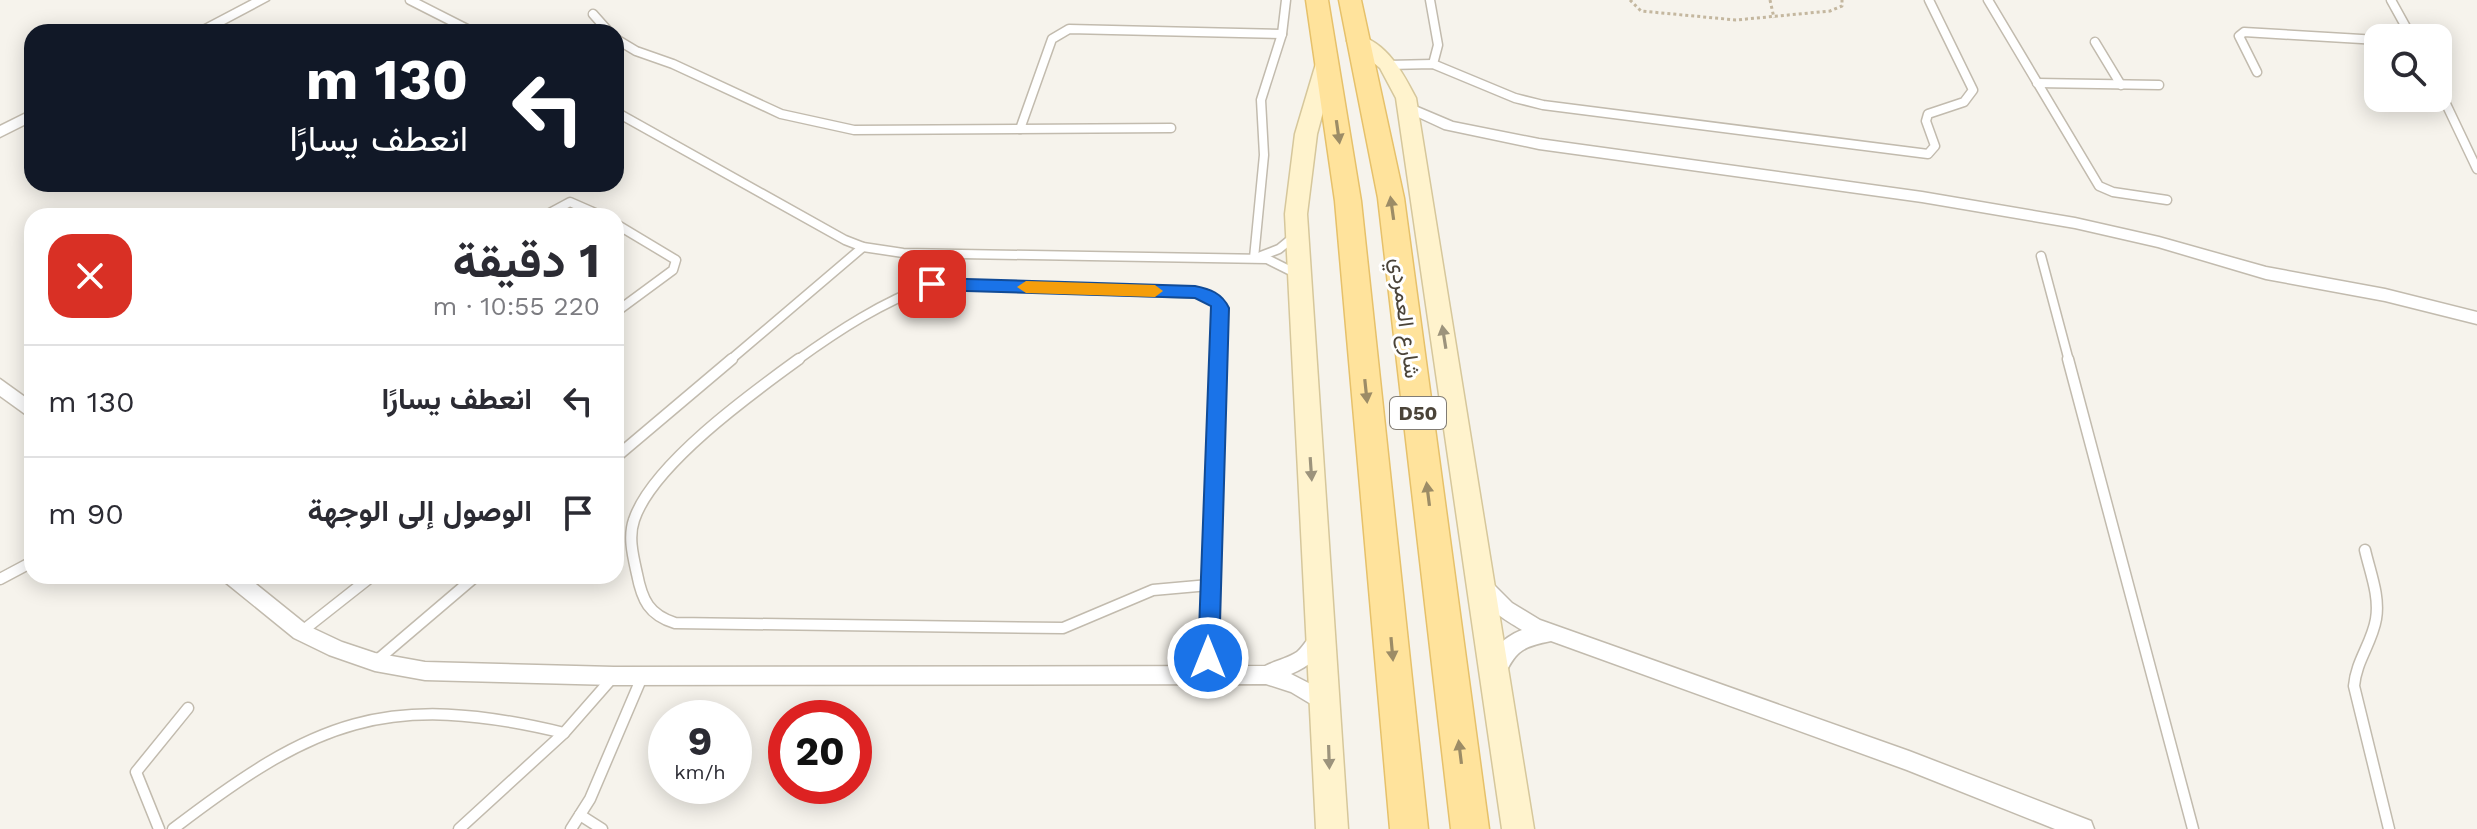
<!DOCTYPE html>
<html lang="ar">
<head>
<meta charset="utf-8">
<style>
	body { margin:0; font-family:"Work Sans",Vazirmatn,sans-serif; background:#f7f7f7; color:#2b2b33; direction:rtl; height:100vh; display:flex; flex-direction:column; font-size:30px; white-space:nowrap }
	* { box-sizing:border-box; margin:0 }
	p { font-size:26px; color:#7c7c81 }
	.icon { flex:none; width:44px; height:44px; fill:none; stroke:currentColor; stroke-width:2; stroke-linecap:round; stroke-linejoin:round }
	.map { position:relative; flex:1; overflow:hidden; direction:ltr }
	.side { position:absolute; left:24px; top:208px; width:600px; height:376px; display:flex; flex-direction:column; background:#fff; border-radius:24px; box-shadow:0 4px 20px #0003; direction:rtl }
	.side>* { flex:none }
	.top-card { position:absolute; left:24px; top:24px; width:600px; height:168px; border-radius:24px; box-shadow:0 4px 20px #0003; direction:rtl; background:#111827; color:#fff; overflow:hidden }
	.tools { position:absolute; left:2364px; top:24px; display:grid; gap:16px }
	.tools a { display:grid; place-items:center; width:88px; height:88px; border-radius:16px; background:#fff; box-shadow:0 4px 20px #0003; font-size:40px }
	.speed { position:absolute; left:648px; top:700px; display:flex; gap:16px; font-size:40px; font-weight:700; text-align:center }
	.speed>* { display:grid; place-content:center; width:104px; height:104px; border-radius:50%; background:#fff; box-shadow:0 4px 20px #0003; line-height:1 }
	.speed small { font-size:20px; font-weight:400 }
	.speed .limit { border:12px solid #d22; background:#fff; color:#111 }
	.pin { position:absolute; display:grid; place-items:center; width:68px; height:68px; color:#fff; margin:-34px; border-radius:16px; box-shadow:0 4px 12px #0006 }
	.me { position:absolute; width:88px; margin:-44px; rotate:0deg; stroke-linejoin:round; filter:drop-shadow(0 0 6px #0008) }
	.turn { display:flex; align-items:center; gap:28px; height:168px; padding:0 24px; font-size:36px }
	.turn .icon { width:104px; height:104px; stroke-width:2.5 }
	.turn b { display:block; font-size:56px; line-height:68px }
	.round { display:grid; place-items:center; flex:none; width:84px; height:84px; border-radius:24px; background:#f7f7f7 }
	.head { display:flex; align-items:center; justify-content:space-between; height:136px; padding:0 24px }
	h1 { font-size:48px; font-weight:700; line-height:60px }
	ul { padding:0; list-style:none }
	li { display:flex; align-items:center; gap:24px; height:112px; padding:0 24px; border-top:2px solid #e1e1e2 }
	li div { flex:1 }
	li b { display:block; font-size:30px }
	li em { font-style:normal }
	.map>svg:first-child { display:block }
</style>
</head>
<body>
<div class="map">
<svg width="2477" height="829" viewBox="0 0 2477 829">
	<rect width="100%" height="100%" fill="#f6f3ec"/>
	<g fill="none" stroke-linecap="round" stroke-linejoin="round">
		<defs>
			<g id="lane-far1">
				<polyline points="410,0 473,32"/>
				<polyline points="1430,0 1438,45 1433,64"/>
				<polyline points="1988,0 2099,186 2113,192 2167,200"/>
				<polyline points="2391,0 2412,38"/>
				<polyline points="593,14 609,32"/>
				<polyline points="616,39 636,51 673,64 781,114 854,130 1171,128"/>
				<polyline points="2095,42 2121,85"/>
				<polyline points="1388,65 1433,64 1515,98 1543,105 1928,154 1935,146 1926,121 1928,114 1964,102 1973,90 1929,0"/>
				<polyline points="2257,72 2239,36 2244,32 2378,40"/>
				<polyline points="2037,83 2159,85"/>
				<polyline points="2438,87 2477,169"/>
				<polyline points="616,112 845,240 863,247 903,253 1267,259 1297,274"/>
				<polyline points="1020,129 1052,39 1069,29 1282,34"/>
				<polyline points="544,216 570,202 602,216"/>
				<polyline points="616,224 676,260 673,270 616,312"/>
				<polyline points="1261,256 1279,249 1296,235"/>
				<polyline points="2041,256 2069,361"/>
				<polyline points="1254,258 1264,155 1261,100 1282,34 1286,0"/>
				<polyline points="729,361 863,247"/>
				<path d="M 796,361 C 839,330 882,302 932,284 L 1206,294 L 1218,302 L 1220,308 L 1218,361"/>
			</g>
			<g id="lane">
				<path d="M 799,359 C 752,393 652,465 634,520 C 628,537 633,556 637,574 C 642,600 649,615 675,623 L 1063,628 L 1153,590 L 1209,585"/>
				<polyline points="2068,359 2193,829"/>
				<polyline points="616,360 616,377"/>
				<polyline points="616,457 732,359"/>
				<path d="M 2365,550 C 2370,572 2380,596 2376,619 C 2372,643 2356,661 2354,686 L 2389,829"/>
				<polyline points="0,579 32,562"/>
				<polyline points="1209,585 1218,359"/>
				<polyline points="301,632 372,576"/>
				<polyline points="375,662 476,576"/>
				<polyline points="1208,676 1209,585"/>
				<polyline points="580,815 602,829"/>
				<polyline points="159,829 136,772 188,708"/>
				<path d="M 173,829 C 314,721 386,690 564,733"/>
				<polyline points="459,829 564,733 614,676"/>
				<polyline points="571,829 590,799 642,677"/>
			</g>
			<g id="street">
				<polygon points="252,0 269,0 209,32 191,32"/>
				<polygon points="1408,103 1453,122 1539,139 1922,192 2075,218 2159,237 2266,267 2385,289 2477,312 2477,324 2385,301 2266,279 2158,247 2075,228 1922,202 1539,149 1444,129 1403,110 1403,104"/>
				<polygon points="32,110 32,121 0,137 0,126"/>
				<polygon points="0,379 32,402 32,419 0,396"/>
				<path d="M 222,576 L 246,576 L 308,626 L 342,642 L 375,653 L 425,662 L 614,667 L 1265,666 C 1275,661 1288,658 1297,652 C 1308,643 1311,625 1328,632 L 1331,638 C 1323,656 1309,666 1291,674 L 1334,696 L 1337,703 L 1334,710 L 1326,713 L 1291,692 L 1266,684 L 614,685 L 425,680 L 375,671 L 329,655 L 294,638 L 225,582 Z"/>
				<path d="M 1483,579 L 1490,581 L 1512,603 L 1540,620 L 1909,751 L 2091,821 L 2094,829 L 2055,829 L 1907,770 L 1551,641 C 1520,647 1515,652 1502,680 L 1495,682 L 1488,680 L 1485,673 C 1491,652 1501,638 1522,630 C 1504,619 1483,607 1473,587 L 1476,581 Z"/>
			</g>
			<g id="secondary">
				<path d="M 1357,35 C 1387,42 1403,73 1416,98 L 1534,829 L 1502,829 L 1396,98 L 1380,68 L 1347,41 Z"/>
				<polygon points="1327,54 1337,60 1317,134 1307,214 1348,829 1316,829 1285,214 1295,134 1317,60"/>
			</g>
			<g id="primary">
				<polygon points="1306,0 1328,0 1361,201 1428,829 1390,829 1335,201"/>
				<polygon points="1339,0 1361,0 1404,198 1489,829 1451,829 1378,198"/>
			</g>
		</defs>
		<use href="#lane-far1" stroke="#c2bbae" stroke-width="11"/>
		<use href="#lane" stroke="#c2bbae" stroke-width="13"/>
		<use href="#street" stroke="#c2bbae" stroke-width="3"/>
		<use href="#secondary" stroke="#d6c79b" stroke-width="3"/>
		<use href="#primary" stroke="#e6c16a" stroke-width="3"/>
		<g stroke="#c4b79f" stroke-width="3" stroke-dasharray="3 3" stroke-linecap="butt">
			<polyline points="1630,0 1641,11 1736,20 1830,11 1842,6 1842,0"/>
			<polyline points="1770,0 1774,18"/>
		</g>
		<use href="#lane-far1" stroke="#fff" stroke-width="8"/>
		<use href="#lane" stroke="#fff" stroke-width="10"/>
		<use href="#street" fill="#fff" fill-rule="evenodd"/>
		<use href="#secondary" fill="#fff3cd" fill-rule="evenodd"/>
		<use href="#primary" fill="#ffe39c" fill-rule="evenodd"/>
	</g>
	<defs><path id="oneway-solid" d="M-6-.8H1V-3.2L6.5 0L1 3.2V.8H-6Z" transform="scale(2)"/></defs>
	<g fill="#9c8c66">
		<use href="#oneway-solid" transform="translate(1338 132) rotate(82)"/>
		<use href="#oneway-solid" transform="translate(1392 208) rotate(-98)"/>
		<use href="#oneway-solid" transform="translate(1366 391) rotate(84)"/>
		<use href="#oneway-solid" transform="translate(1428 494) rotate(-97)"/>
		<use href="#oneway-solid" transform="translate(1392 649) rotate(85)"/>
		<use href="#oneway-solid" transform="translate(1460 752) rotate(-97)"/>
	</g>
	<g fill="#9c937c">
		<use href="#oneway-solid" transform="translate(1444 337) rotate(-99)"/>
		<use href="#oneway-solid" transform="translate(1311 469) rotate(86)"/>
		<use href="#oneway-solid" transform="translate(1329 757) rotate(88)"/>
	</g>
	<path fill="#1a73e8" stroke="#114b97" stroke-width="2" d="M 932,278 L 1195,286 C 1210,289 1222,293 1229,308 L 1219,658 L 1216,665 L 1208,667 L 1201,665 L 1198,658 L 1211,306 L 1195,298 L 932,290 L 924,284 Z"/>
	<polygon fill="#f59e0b" points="1026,281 1155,285 1163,291 1155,297 1026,293 1017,287"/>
	<g text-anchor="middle" stroke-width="6" stroke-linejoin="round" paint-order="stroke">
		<rect fill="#fff" stroke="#817c74" stroke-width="2" x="1390" y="397" width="56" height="32" rx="6"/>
		<g font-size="20" font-weight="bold" fill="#4b4439">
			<text x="1418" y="420">D50</text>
		</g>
		<g font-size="22" fill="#4b4439" stroke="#fff">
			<text transform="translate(1406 318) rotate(83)" y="8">شارع العمردي</text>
		</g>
	</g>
</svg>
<div class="tools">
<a><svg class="icon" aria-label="search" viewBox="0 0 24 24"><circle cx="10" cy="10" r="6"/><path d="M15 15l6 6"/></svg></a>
</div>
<div class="speed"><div>9<small>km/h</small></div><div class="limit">20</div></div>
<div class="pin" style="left:932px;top:284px;background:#d93025"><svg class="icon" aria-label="arrive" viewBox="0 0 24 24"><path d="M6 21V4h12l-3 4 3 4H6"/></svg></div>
<svg class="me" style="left:1208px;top:658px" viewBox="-20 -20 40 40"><circle r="17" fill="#1a73e8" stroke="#fff" stroke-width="3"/><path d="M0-11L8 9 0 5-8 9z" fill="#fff"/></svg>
<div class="top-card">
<div class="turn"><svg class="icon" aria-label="left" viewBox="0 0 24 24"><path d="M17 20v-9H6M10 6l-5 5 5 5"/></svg><div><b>130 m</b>انعطف يسارًا</div></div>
</div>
<section class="side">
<div class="head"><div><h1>1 دقيقة</h1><p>220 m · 10:55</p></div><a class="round" style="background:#d93025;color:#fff"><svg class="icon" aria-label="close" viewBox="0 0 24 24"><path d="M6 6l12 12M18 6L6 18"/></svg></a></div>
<ul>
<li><svg class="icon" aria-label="left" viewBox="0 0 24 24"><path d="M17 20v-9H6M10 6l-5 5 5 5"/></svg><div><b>انعطف يسارًا</b></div><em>130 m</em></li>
<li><svg class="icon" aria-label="arrive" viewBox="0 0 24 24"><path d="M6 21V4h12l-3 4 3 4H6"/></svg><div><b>الوصول إلى الوجهة</b></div><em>90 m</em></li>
</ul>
</section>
</div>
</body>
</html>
